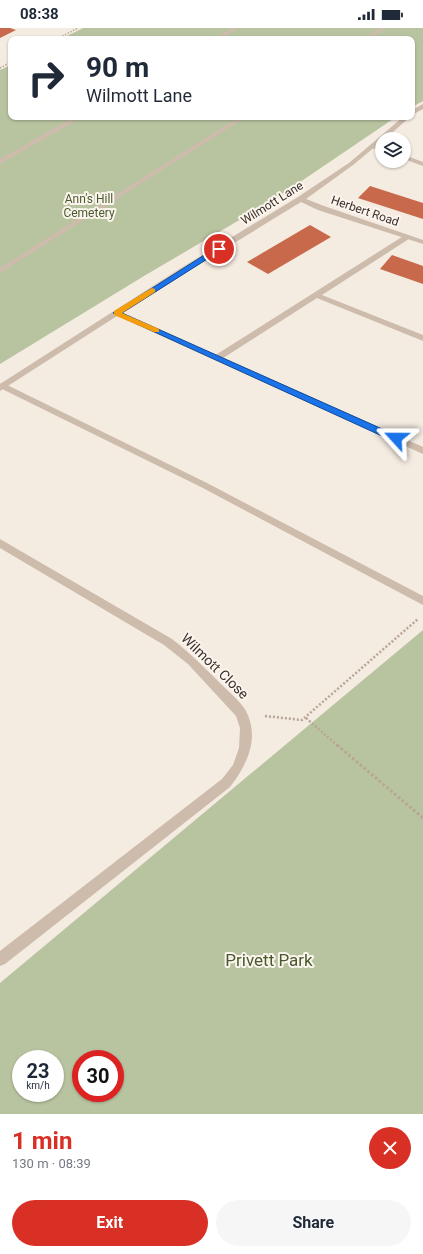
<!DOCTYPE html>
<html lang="en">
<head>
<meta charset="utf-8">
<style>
	body { margin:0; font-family:Roboto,sans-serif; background:#f6f6f7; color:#1f2937; height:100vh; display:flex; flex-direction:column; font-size:15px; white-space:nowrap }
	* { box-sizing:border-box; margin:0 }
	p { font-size:13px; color:#747a83 }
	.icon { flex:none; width:22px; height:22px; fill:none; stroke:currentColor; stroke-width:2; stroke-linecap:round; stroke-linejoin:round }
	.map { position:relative; height:1086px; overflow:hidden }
	.side { display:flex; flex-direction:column; background:#fff; flex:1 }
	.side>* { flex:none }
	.hud { position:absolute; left:8px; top:8px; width:407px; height:84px; border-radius:8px; box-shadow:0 1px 3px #0004; background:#fff; color:#1f2937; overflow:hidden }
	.buttons { position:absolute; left:375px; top:104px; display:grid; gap:8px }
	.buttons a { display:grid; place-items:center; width:36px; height:36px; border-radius:50%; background:#fff; box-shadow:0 1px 3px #0004; font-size:20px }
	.speed { position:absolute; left:12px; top:1022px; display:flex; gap:8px; font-size:20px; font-weight:700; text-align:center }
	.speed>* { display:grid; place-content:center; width:52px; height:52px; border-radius:50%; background:#fff; box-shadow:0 1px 3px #0004; line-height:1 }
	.speed small { font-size:10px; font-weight:400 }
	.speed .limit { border:6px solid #d22; background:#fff; color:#111 }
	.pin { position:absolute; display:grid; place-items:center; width:34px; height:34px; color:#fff; margin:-17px; border:2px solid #fff; border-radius:50%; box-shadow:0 1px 4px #0007 }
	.me { position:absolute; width:44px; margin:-22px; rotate:294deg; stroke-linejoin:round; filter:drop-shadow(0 0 3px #0008) }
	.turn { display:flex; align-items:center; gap:14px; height:84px; padding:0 12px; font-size:18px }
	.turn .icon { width:52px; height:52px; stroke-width:2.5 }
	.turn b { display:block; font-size:28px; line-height:34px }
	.round { display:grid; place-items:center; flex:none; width:42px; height:42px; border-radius:21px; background:#f6f6f7 }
	.summary { display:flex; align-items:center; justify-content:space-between; height:68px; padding:0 12px }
	h1 { font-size:24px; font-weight:700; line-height:30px; color:#d93025 }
	.action { display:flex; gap:8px; margin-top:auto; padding:8px 12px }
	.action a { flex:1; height:46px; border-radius:24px; background:#d93025; color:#fff; font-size:16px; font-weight:700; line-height:46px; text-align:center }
	.action a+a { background:#f6f6f7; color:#1f2937 }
	.status { display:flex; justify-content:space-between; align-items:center; height:28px; padding:0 20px; background:#fff; direction:ltr }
	.status svg { height:11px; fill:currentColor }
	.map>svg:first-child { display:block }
</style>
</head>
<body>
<div class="status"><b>08:38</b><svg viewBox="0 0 49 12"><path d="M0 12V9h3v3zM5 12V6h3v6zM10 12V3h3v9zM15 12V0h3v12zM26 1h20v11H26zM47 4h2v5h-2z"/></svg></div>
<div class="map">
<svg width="423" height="1086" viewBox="0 0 423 1086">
	<rect width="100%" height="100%" fill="#f4ebe1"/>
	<g fill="#b8c4a0" fill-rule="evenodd">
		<polygon points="83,0 423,0 423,73 412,79 412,11 61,11"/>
		<polygon points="11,37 11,89 396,89 275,171 144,248 0,336 0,42"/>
		<path d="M 423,602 L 423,1086 L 0,1086 L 0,955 ZM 21,1031 L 55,1031 L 55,1065 L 21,1065 ZM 81,1031 L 115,1031 L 115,1065 L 81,1065 Z"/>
	</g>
	<g fill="#c8694b">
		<polygon points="0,0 10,0 16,2 0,10"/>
		<polygon points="370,158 423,175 423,191 358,170"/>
		<polygon points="310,197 331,209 268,246 247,234"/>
		<polygon points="392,227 423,238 423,256 380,241"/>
	</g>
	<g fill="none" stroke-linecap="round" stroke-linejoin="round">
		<g stroke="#b9a596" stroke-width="1.5" stroke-dasharray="1.5 1.5" stroke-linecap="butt">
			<polyline points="57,11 78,0"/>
			<polyline points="0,40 11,34"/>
		</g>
		<g stroke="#b9a596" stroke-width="2.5" stroke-dasharray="2 2" stroke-linecap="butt">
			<polyline points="265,688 302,692 418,591"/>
			<polyline points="306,690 338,718"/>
		</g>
		<polyline stroke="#b9a596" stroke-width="3" stroke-dasharray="2.5 2.5" stroke-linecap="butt" points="337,717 423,790"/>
		<g fill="#cdbbac" fill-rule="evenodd">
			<polygon points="232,0 239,0 220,11 213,11"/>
			<polygon points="379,0 386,0 370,11 363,11"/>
			<polygon points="74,89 82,89 0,136 0,131"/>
			<polygon points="239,89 246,89 0,245 0,240"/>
			<polygon points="372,116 382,120 382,124 370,119 369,118"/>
			<polygon points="404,127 423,134 423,138 404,131"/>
			<polygon points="405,207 408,207 412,209 322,267 423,307 423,313 317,270 220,332 214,332 213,330 214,328"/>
			<polygon points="3,355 207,455 423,568 423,577 201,459 0,360 0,356"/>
		</g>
		<g fill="#cdbbac" fill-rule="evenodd">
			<polygon points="423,76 423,81 412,87 412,82"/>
			<polygon points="403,89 410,89 385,111 382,111 382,113 353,137 306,171 324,178 423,212 423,216 318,182 301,174 187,244 123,285 423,419 423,426 117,288 0,363 0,356 181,240 298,169 349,135"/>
			<path d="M 0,511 L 172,611 C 190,625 205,640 221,656 C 229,664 240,673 246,683 C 260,710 247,737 230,759 L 5,936 L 0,938 L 0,923 L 222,751 L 233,737 L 239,720 L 240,700 L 236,688 L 188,636 L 164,617 L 0,520 Z"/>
		</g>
	</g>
	<polygon fill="#1a73e8" stroke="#114b97" points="217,219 223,221 122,285 398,408 398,413 393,413 113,285"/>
	<polygon fill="#f59e0b" points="152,260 155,261 155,264 122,285 159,301 159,304 154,304 114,287 114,283"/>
	<g text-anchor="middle" stroke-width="4" stroke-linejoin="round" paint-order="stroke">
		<g font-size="12" fill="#4a5a2e" stroke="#fbf5ee">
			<text x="89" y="175">Ann's Hill<tspan x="89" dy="14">Cemetery</tspan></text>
		</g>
		<g font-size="12" fill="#3b302b" stroke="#fbf5ee">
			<text transform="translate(272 175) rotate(-32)" y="4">Wilmott Lane</text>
			<text transform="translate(365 183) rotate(19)" y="4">Herbert Road</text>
		</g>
		<g font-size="14" fill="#3b302b" stroke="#fbf5ee">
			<text transform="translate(215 638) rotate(44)" y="5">Wilmott Close</text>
		</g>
		<g font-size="17" fill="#4a5a2e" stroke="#fbf5ee">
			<text x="269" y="938">Privett Park</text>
		</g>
	</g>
</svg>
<div class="buttons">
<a><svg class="icon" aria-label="layers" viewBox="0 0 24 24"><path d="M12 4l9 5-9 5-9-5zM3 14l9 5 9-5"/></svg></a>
</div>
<div class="speed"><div>23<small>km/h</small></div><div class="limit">30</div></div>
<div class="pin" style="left:219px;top:221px;background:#d93025"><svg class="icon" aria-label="arrive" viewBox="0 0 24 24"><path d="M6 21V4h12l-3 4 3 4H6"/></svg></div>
<svg class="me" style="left:396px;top:410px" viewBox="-20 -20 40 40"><path d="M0-17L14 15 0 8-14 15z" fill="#1a73e8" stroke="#fff" stroke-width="4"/></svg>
<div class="hud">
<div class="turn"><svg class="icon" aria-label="right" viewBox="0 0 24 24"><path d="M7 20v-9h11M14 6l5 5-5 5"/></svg><div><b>90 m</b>Wilmott Lane</div></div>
</div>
</div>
<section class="side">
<div class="summary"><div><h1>1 min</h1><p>130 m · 08:39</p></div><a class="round" style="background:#d93025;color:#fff"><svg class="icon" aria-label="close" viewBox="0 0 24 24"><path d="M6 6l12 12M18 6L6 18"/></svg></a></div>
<div class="action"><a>Exit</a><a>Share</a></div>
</section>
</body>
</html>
